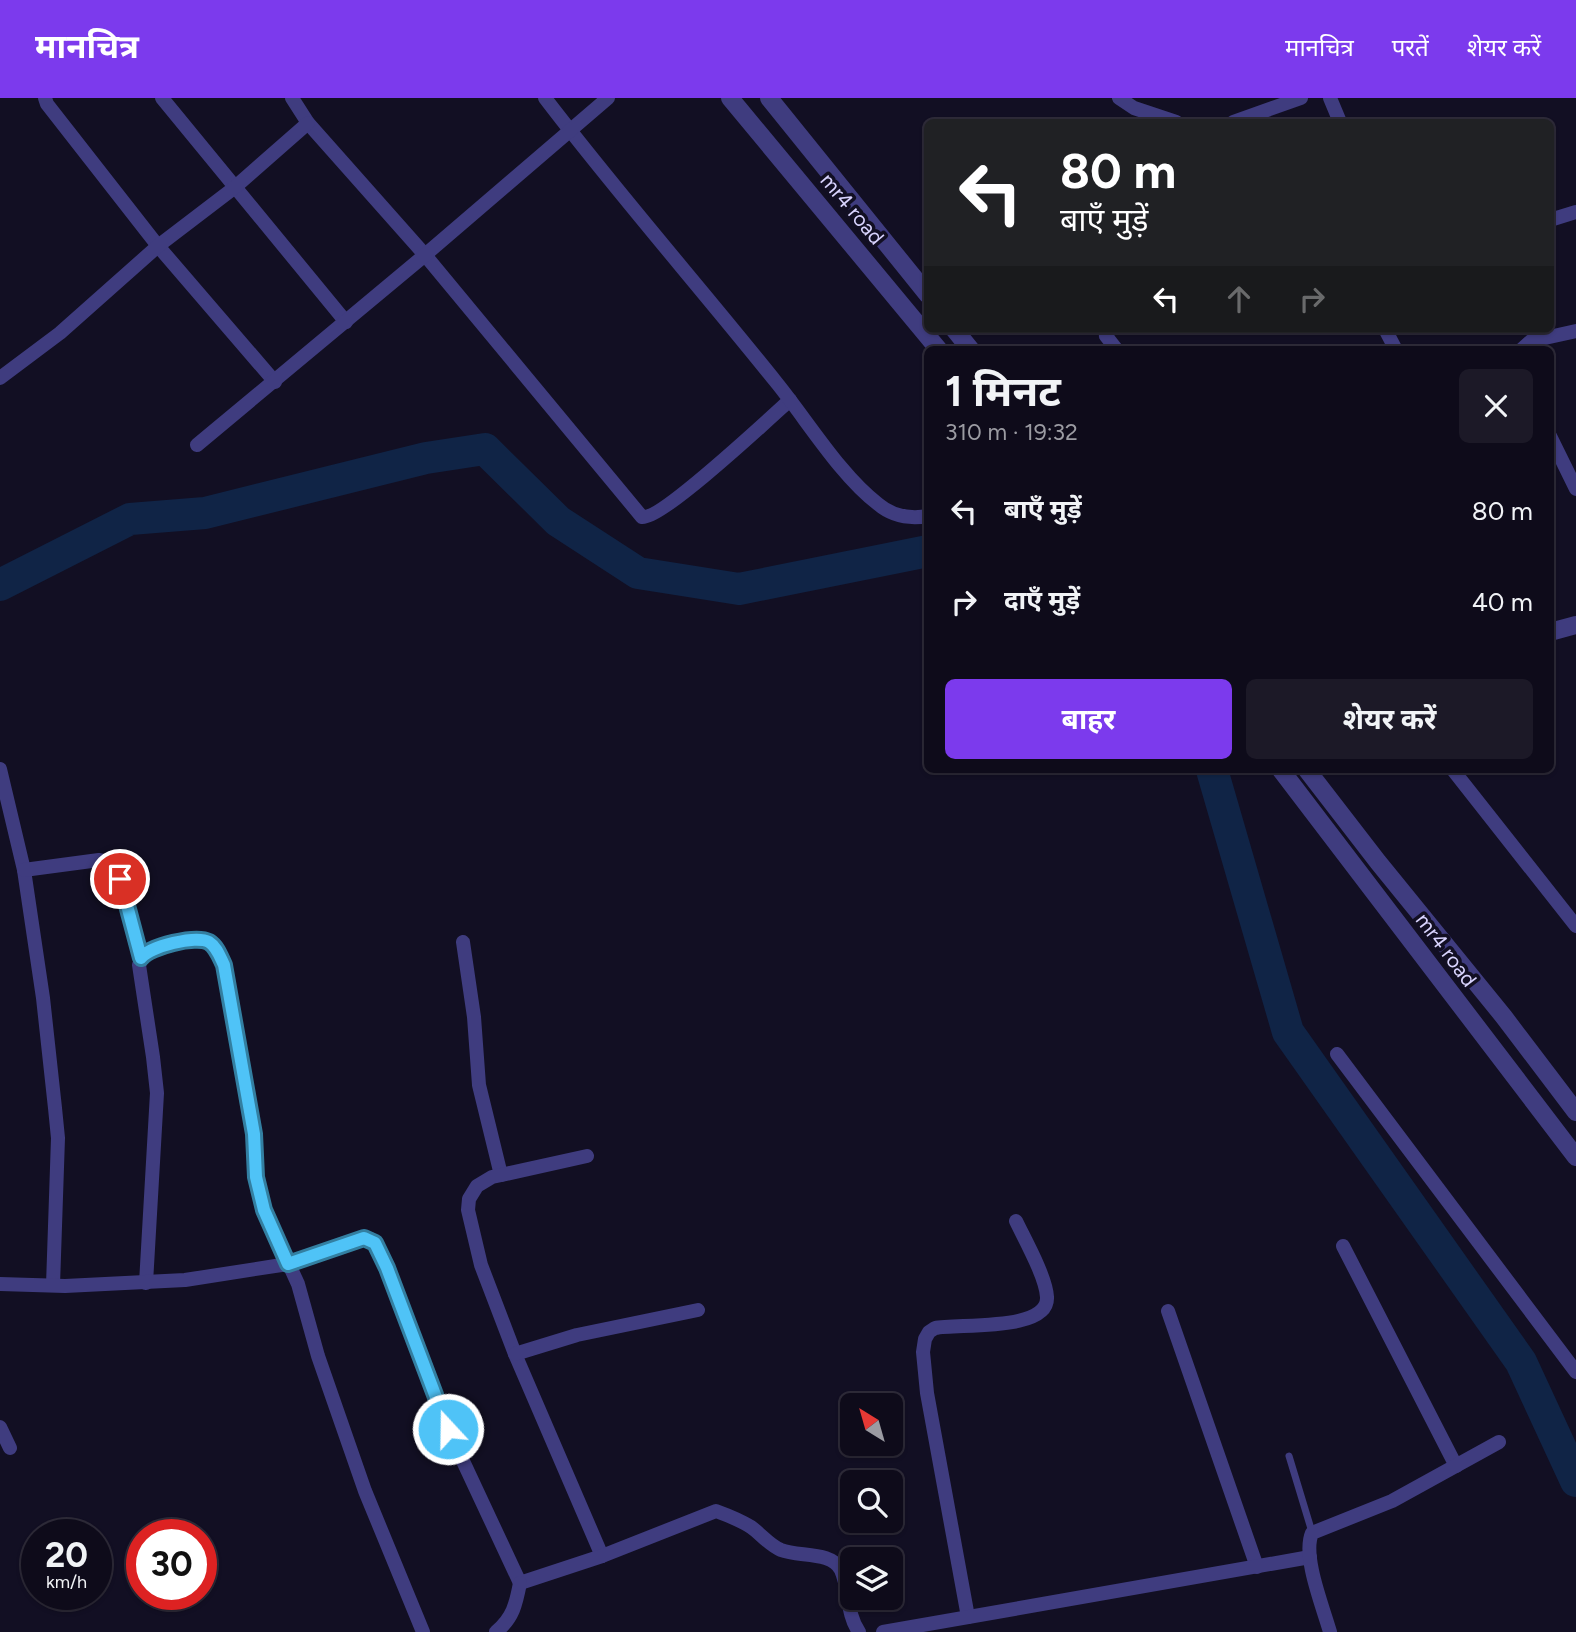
<!DOCTYPE html>
<html lang="hi">
<head>
<meta charset="utf-8">
<style>
	body { margin:0; font-family:Figtree,"Noto Sans Devanagari",sans-serif; background:#1c1927; color:#f1f3f6; height:100vh; display:flex; flex-direction:column; font-size:26px; white-space:nowrap }
	* { box-sizing:border-box; margin:0 }
	p { font-size:23px; color:#9b9ba2 }
	.icon { flex:none; width:38px; height:38px; fill:none; stroke:currentColor; stroke-width:2; stroke-linecap:round; stroke-linejoin:round }
	.map { position:relative; flex:1; overflow:hidden }
	.details { position:absolute; left:924px; top:248px; width:630px; height:427px; display:flex; flex-direction:column; background:#0e0b1a; border-radius:10px; box-shadow:0 2px 5px #0004,0 0 0 2px #2e2b39 }
	.details>* { flex:none }
	.banner { position:absolute; left:924px; top:21px; width:630px; height:214px; border-radius:10px; box-shadow:0 2px 5px #0004,0 0 0 2px #2e2b39; background:#202124; color:#fff; overflow:hidden }
	.needle { width:46px; rotate:323deg }
	.tools { position:absolute; left:840px; top:1295px; display:grid; gap:14px }
	.tools a { display:grid; place-items:center; width:63px; height:63px; border-radius:10px; background:#0e0b1a; box-shadow:0 2px 5px #0004,0 0 0 2px #2e2b39; font-size:35px }
	.speed { position:absolute; left:21px; top:1421px; display:flex; gap:14px; font-size:35px; font-weight:700; text-align:center }
	.speed>* { display:grid; place-content:center; width:91px; height:91px; border-radius:50%; background:#0e0b1a; box-shadow:0 2px 5px #0004,0 0 0 2px #2e2b39; line-height:1 }
	.speed small { font-size:18px; font-weight:400 }
	.speed .limit { border:10px solid #d22; background:#fff; color:#111 }
	.pin { position:absolute; display:grid; place-items:center; width:60px; height:60px; color:#fff; margin:-30px; border:4px solid #fff; border-radius:50%; box-shadow:0 2px 7px #0007 }
	.me { position:absolute; width:77px; margin:-38px; rotate:339deg; stroke-linejoin:round; filter:drop-shadow(0 0 5px #0008) }
	.turn { display:flex; align-items:center; gap:24px; height:147px; padding:0 21px; font-size:32px }
	.turn .icon { width:91px; height:91px; stroke-width:2.5 }
	.turn b { display:block; font-size:49px; line-height:60px }
	.lanes { display:flex; align-items:center; height:66px; padding:0 21px; background:#0003; justify-content:center; gap:35px; direction:ltr }
	.lanes .off { opacity:.35 }
	.round { display:grid; place-items:center; flex:none; width:74px; height:74px; border-radius:10px; background:#1c1927 }
	.overview { display:flex; align-items:center; justify-content:space-between; height:119px; padding:0 21px }
	h1 { font-size:42px; font-weight:700; line-height:52px }
	.primary-button { display:flex; gap:14px; margin-top:auto; padding:14px 21px }
	.primary-button a { flex:1; height:80px; border-radius:10px; background:#7c3aed; color:#fff; font-size:28px; font-weight:700; line-height:80px; text-align:center }
	.primary-button a+a { background:#1c1927; color:#f1f3f6 }
	ul { padding:0; list-style:none }
	li { display:flex; align-items:center; gap:21px; height:91px; padding:0 21px }
	li div { flex:1 }
	li b { display:block; font-size:26px }
	li em { font-style:normal }
	header { display:flex; align-items:center; gap:42px; box-sizing:border-box; height:98px; padding:0 35px; background:#7c3aed; color:#fff }
	header strong { font-size:33px }
	nav { display:flex; gap:38px; margin-inline-start:auto; font-size:24px }
	.map>svg:first-child { display:block }
</style>
</head>
<body>
<header>
<strong>मानचित्र</strong>
<nav><a>मानचित्र</a><a>परतें</a><a>शेयर करें</a></nav>
</header>
<div class="map">
<svg width="1576" height="1534" viewBox="0 0 1576 1534">
	<rect width="100%" height="100%" fill="#120f23"/>
	<g fill="none" stroke-linecap="round" stroke-linejoin="round">
		<g stroke="#102446" stroke-width="32">
			<polyline points="0,487 130,421 205,415 426,360 485,351 558,423 638,475 739,491 928,453"/>
			<polyline points="1212,672 1288,934 1521,1264 1576,1383"/>
		</g>
		<polyline stroke="#3f3c7f" stroke-width="7" points="1289,1358 1312,1434"/>
		<g stroke="#3f3c7f" stroke-width="14">
			<polyline points="45,0 47,6 158,148 275,284"/>
			<polyline points="162,0 346,224"/>
			<path d="M 292,0 L 308,25 L 425,157 L 642,419 C 661,422 770,320 790,302"/>
			<path d="M 545,0 C 619,97 700,189 776,284 C 807,322 840,377 878,406 C 892,418 910,421 928,418"/>
			<polyline points="1119,0 1134,10 1176,24"/>
			<polyline points="1330,0 1340,24"/>
			<polyline points="1233,24 1301,0"/>
			<polyline points="1550,122 1576,114"/>
			<polyline points="1110,231 1106,238 1117,252"/>
			<polyline points="1385,231 1396,252"/>
			<polyline points="1521,252 1531,243 1576,233"/>
			<polyline points="0,280 60,235 158,148 234,90 308,25"/>
			<polyline points="1550,338 1576,391"/>
			<polyline points="197,347 425,157 608,0"/>
			<polyline points="0,671 24,772 43,900 55,1010 58,1040 53,1187"/>
			<polyline points="1453,672 1576,828"/>
			<path d="M 24,772 L 99,762 C 112,764 116,769 120,781 L 141,860"/>
			<polyline points="463,844 474,919 479,987 501,1077"/>
			<polyline points="1337,956 1576,1274"/>
			<polyline points="587,1058 492,1079 477,1088 469,1101 468,1112 481,1167 515,1256 602,1458"/>
			<polyline points="1343,1148 1456,1368"/>
			<path d="M 146,1185 L 157,995 L 153,959 L 139,867 L 145,854 C 161,849 200,834 213,847 C 218,852 221,861 224,867 L 254,1036 L 256,1079 L 264,1112 L 298,1186 L 318,1258 L 365,1393 L 423,1534"/>
			<path d="M 0,1186 L 65,1188 L 185,1182 L 288,1166 L 364,1140 L 370,1141 L 381,1155 L 448,1331 L 520,1485 L 602,1458 L 716,1413 C 727,1417 740,1422 751,1429 C 761,1436 769,1447 781,1452 C 799,1459 832,1453 841,1472 C 850,1492 846,1515 859,1534"/>
			<polyline points="1168,1213 1257,1469"/>
			<polyline points="515,1256 577,1237 698,1212"/>
			<polyline points="0,1329 10,1350"/>
			<path d="M 968,1519 L 927,1295 L 923,1254 L 925,1241 L 929,1234 L 935,1230 C 958,1225 1049,1234 1047,1199 C 1046,1179 1025,1142 1016,1123"/>
			<path d="M 496,1534 C 513,1520 516,1506 520,1485"/>
			<polyline points="883,1534 1310,1459"/>
			<path d="M 1330,1534 C 1323,1509 1302,1458 1312,1435 L 1392,1403 L 1499,1344"/>
		</g>
		<g stroke="#3f3c7f" stroke-width="18">
			<polyline points="730,0 939,252"/>
			<polyline points="769,0 928,197"/>
			<polyline points="954,231 971,252"/>
			<polyline points="1550,534 1576,527"/>
			<polyline points="1281,672 1576,1059"/>
			<polyline points="1307,672 1378,764 1504,919 1576,1014"/>
		</g>
	</g>
	<g fill="none" stroke-linecap="round" stroke-linejoin="round">
		<defs>
			<path id="route" d="M 120,781 L 141,860 C 150,848 196,837 209,844 C 217,849 220,859 224,867 L 254,1036 L 256,1079 L 264,1112 L 288,1166 L 364,1140 L 375,1145 L 387,1170 L 448,1331"/>
		</defs>
		<use href="#route" stroke="#337fa1" stroke-width="18"/>
		<use href="#route" stroke="#4fc3f7" stroke-width="12"/>
	</g>
	<g text-anchor="middle" stroke-width="7" stroke-linejoin="round" paint-order="stroke">
		<g font-size="21" fill="#d8d3fd" stroke="#120f23">
			<text transform="translate(852 111) rotate(50)" y="7">mr4 road</text>
			<text transform="translate(1446 852) rotate(53)" y="7">mr4 road</text>
		</g>
	</g>
</svg>
<div class="tools">
<a><svg class="needle" viewBox="-14 -14 28 28"><path d="M0-13l5 13h-10z" fill="#e53935"/><path d="M0 13l5-13h-10z" fill="#9b9ba2"/></svg></a>
<a><svg class="icon" aria-label="search" viewBox="0 0 24 24"><circle cx="10" cy="10" r="6"/><path d="M15 15l6 6"/></svg></a>
<a><svg class="icon" aria-label="layers" viewBox="0 0 24 24"><path d="M12 4l9 5-9 5-9-5zM3 14l9 5 9-5"/></svg></a>
</div>
<div class="speed"><div>20<small>km/h</small></div><div class="limit">30</div></div>
<div class="pin" style="left:120px;top:781px;background:#d93025"><svg class="icon" aria-label="arrive" viewBox="0 0 24 24"><path d="M6 21V4h12l-3 4 3 4H6"/></svg></div>
<svg class="me" style="left:448px;top:1331px" viewBox="-20 -20 40 40"><circle r="17" fill="#4fc3f7" stroke="#fff" stroke-width="3"/><path d="M0-11L8 9 0 5-8 9z" fill="#fff"/></svg>
<div class="banner">
<div class="turn"><svg class="icon" aria-label="left" viewBox="0 0 24 24"><path d="M17 20v-9H6M10 6l-5 5 5 5"/></svg><div><b>80 m</b>बाएँ मुड़ें</div></div>
<div class="lanes"><svg class="icon" aria-label="left" viewBox="0 0 24 24"><path d="M17 20v-9H6M10 6l-5 5 5 5"/></svg><svg class="icon off" aria-label="ahead" viewBox="0 0 24 24"><path d="M12 20V5M6 11l6-6 6 6"/></svg><svg class="icon off" aria-label="right" viewBox="0 0 24 24"><path d="M7 20v-9h11M14 6l5 5-5 5"/></svg></div>
</div>
<section class="details">
<div class="overview"><div><h1>1 मिनट</h1><p>310 m · 19:32</p></div><a class="round"><svg class="icon" aria-label="close" viewBox="0 0 24 24"><path d="M6 6l12 12M18 6L6 18"/></svg></a></div>
<ul>
<li><svg class="icon" aria-label="left" viewBox="0 0 24 24"><path d="M17 20v-9H6M10 6l-5 5 5 5"/></svg><div><b>बाएँ मुड़ें</b></div><em>80 m</em></li>
<li><svg class="icon" aria-label="right" viewBox="0 0 24 24"><path d="M7 20v-9h11M14 6l5 5-5 5"/></svg><div><b>दाएँ मुड़ें</b></div><em>40 m</em></li>
</ul>
<div class="primary-button"><a>बाहर</a><a>शेयर करें</a></div>
</section>
</div>
</body>
</html>
